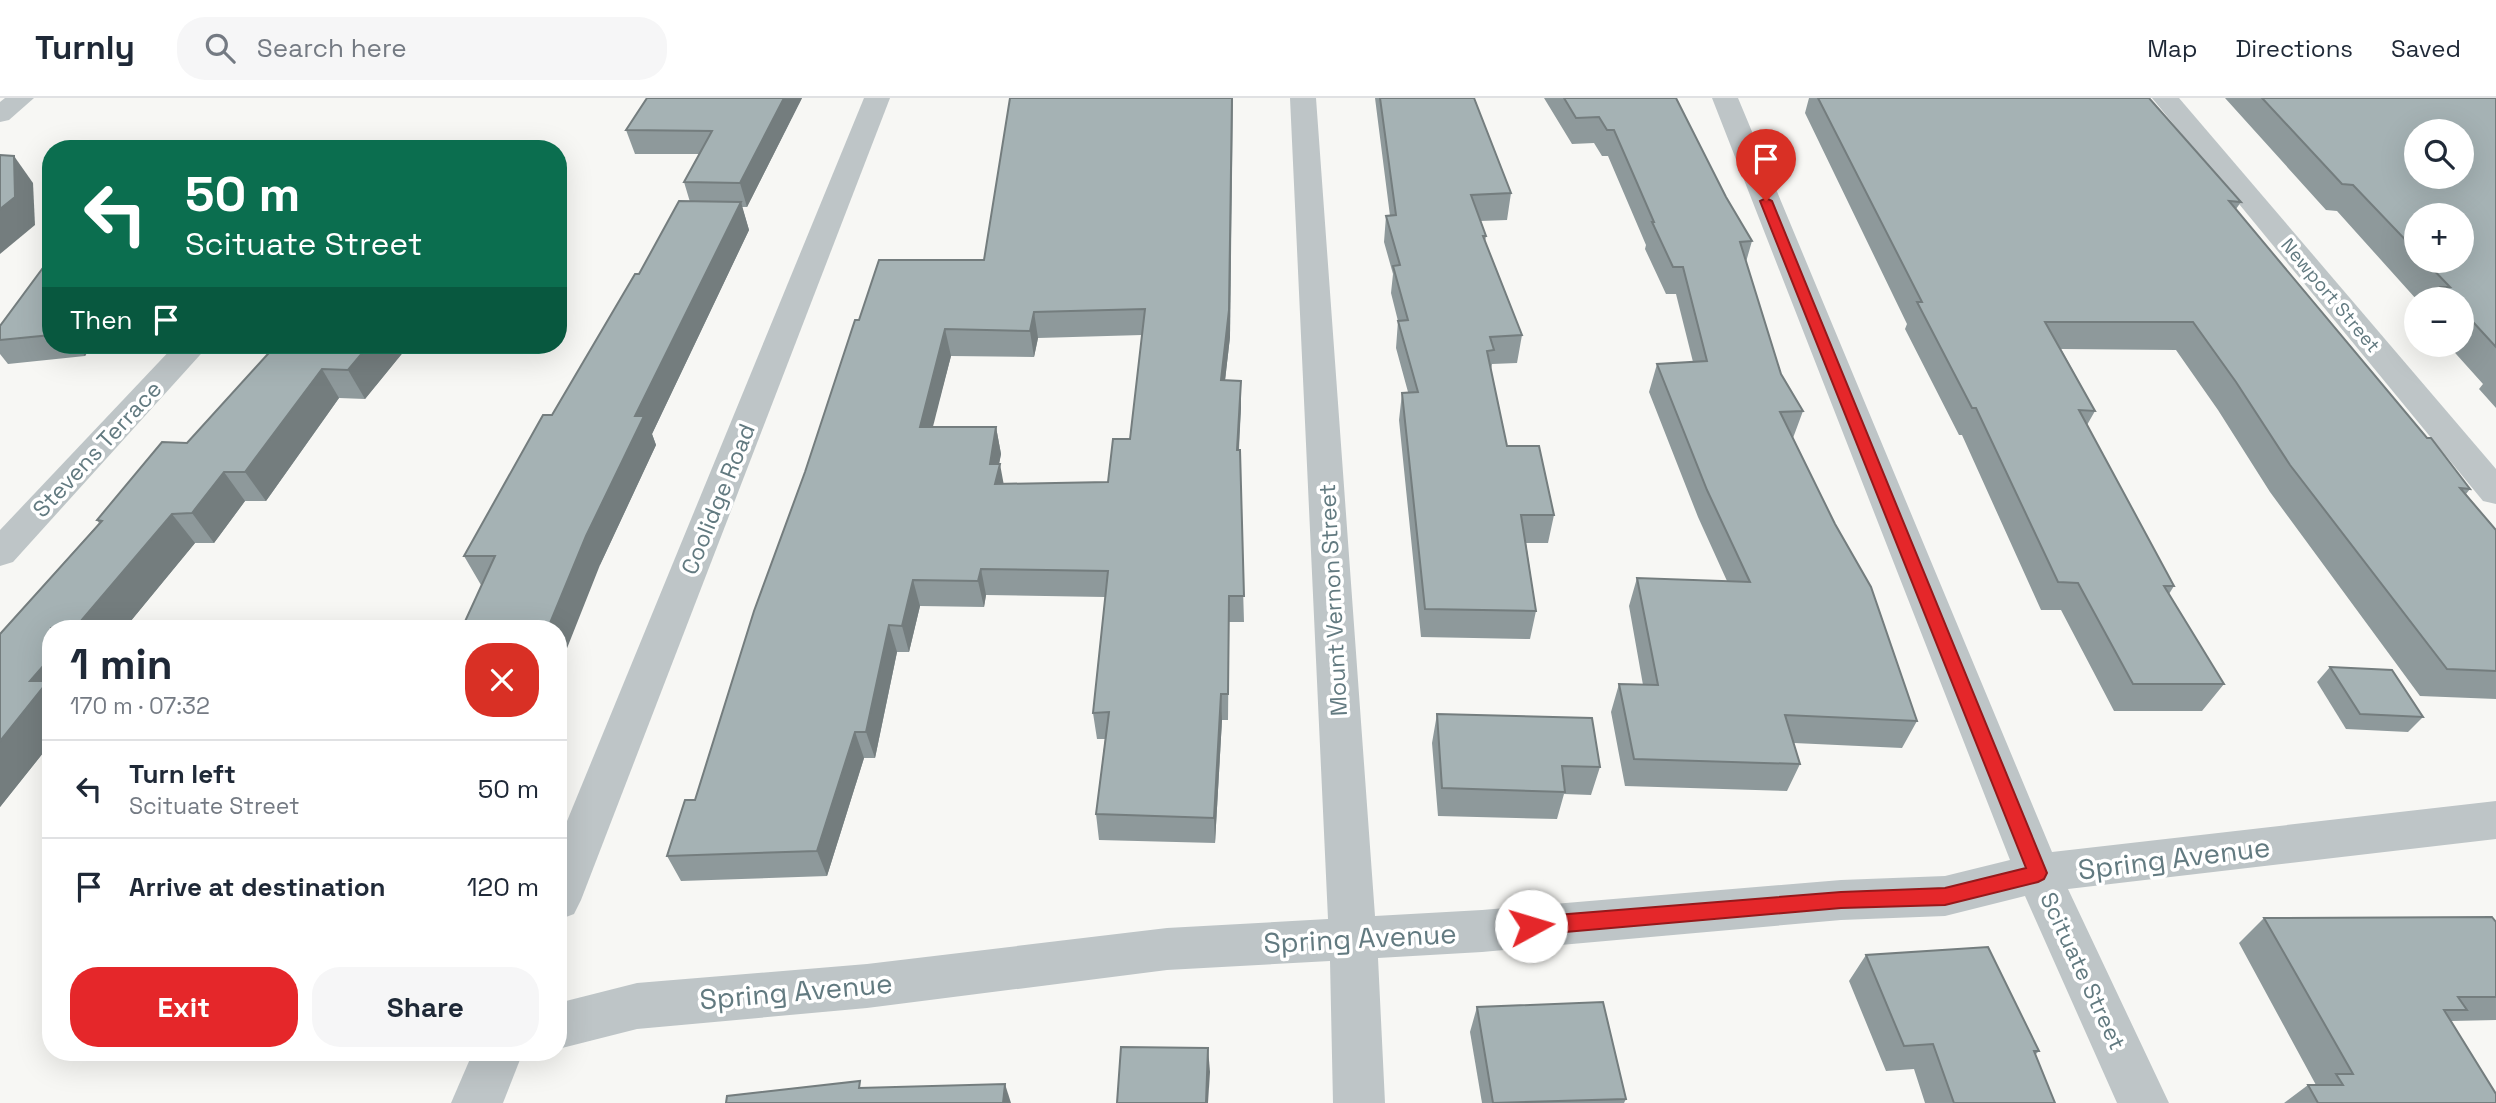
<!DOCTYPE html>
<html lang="en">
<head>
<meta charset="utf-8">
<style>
	body { margin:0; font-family:"Space Grotesk",sans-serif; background:#f6f6f7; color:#1f2937; height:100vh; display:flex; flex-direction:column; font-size:26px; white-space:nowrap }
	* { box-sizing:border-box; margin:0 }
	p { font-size:23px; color:#747a83 }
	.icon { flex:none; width:38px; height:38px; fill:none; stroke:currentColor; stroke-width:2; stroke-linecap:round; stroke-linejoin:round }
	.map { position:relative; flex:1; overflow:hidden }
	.panel { position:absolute; left:42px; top:522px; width:525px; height:441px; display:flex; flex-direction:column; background:#fff; border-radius:28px; box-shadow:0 7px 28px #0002 }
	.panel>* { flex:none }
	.guide { position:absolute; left:42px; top:42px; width:525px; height:214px; border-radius:28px; box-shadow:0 7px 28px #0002; background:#0b6e4f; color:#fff; overflow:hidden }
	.tools { position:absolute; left:2404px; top:21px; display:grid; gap:14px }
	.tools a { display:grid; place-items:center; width:70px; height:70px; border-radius:50%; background:#fff; box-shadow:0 7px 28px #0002; font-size:35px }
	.pin { position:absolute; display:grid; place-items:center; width:60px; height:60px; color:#fff; margin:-72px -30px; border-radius:50% 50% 50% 0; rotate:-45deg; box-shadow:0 0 7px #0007 }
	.pin .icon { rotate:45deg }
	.me { position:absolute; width:77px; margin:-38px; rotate:84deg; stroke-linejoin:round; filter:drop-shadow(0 0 5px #0008) }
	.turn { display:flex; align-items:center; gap:24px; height:147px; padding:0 28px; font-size:32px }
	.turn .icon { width:91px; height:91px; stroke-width:2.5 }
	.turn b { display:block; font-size:49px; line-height:60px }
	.then { display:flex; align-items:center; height:66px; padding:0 28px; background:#0003; gap:14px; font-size:26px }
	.round { display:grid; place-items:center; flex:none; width:74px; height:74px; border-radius:28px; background:#f6f6f7 }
	.headline { display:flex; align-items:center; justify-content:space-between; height:119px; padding:0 28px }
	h1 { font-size:42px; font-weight:800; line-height:52px }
	.button { display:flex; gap:14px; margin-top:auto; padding:14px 28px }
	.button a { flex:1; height:80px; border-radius:28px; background:#e5272a; color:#fff; font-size:28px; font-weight:800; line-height:80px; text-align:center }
	.button a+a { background:#f6f6f7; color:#1f2937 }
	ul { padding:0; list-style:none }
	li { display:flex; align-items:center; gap:21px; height:98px; padding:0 28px; border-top:2px solid #e0e1e3 }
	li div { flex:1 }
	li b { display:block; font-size:26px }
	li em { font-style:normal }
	header { display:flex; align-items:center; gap:42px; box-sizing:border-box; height:98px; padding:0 35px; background:#fff; border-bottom:2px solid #e0e1e3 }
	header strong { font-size:33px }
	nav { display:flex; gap:38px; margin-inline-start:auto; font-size:24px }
	.search { width:490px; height:63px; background:#f6f6f7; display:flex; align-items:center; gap:18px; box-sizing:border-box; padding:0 24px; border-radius:28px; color:#747a83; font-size:26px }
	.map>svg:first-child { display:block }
</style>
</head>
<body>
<header>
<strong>Turnly</strong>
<div class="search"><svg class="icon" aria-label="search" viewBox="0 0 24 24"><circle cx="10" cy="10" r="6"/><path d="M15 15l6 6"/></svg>Search here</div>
<nav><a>Map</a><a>Directions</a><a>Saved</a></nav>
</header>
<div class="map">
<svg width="2496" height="1005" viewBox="0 0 2496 1005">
	<rect width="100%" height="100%" fill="#f7f7f4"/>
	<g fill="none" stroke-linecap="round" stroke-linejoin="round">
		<g fill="#bec5c7" fill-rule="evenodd">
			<polygon points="5,0 34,0 9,22 0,24 0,4"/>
			<polygon points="864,0 890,0 581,802 574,816 558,822 558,745"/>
			<polygon points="1290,0 1316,0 1375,818 1482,812 1841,782 1945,778 2010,762 1712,0 1738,0 2052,754 2496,703 2496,741 2068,791 2169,1005 2117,1005 2025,798 1945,818 1841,822 1482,854 1378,860 1385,1005 1333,1005 1330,863 1167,872 867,910 637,931 558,951 558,905 637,885 867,866 1167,830 1328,821"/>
			<polygon points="2152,0 2179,0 2496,371 2496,406 2483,403"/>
			<polygon points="175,247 209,247 13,464 0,468 0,432"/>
			<polygon points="473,954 523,954 503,1005 451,1005"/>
		</g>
	</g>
	<g fill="#8e999b" fill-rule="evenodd">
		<polygon points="802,0 747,109 742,109 749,132 652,336 656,347 600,467 481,487 464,458 639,176 690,104 684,84 699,56 635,56 626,32"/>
		<path d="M 1010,0 L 1233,0 L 1230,239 L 1225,282 L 1241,283 L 1241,309 L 1239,352 L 1244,524 L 1229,524 L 1228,622 L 1222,622 L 1215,745 L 1099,742 L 1096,716 L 1105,641 L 1097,641 L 1093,615 L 1105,499 L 986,497 L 984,509 L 920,508 L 909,554 L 897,554 L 875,660 L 864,660 L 827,778 L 681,783 L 667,758 L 695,702 L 805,374 L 859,222 L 984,162 ZM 1142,237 L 1130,341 L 1108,384 L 1003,386 L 999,366 L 1001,356 L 996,329 L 932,329 L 951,258 L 1034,259 L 1038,240 Z"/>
		<polygon points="1375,0 1474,0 1511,95 1507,122 1480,123 1486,138 1485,144 1522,237 1517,265 1492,266 1491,272 1507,348 1554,417 1548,445 1526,445 1536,513 1530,541 1421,539 1399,322 1402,295 1408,294 1396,250 1398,223 1391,195 1393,176 1384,144 1386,118 1390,118"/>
		<polygon points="1544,0 1676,0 1726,99 1752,143 1746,164 1781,276 1803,313 1793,340 1917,623 1902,650 1794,645 1800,666 1787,693 1625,688 1611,614 1619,586 1643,587 1629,508 1637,480 1727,483 1698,419 1649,294 1657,266 1693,264 1676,196 1666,196 1645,151 1646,147 1608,58 1602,58 1594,45 1572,46"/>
		<polygon points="1809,0 2149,0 2241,104 2236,111 2470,391 2466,396 2496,432 2496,601 2420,598 2270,394 2218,312 2176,252 2061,251 2095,313 2087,327 2174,488 2169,496 2224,586 2202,613 2114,613 2061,512 2041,512 1962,337 1959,337 1905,231 1907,226 1805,15"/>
		<path d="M 2225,0 L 2496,0 L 2496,310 L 2479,291 L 2483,286 L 2448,247 L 2462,247 L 2462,201 L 2417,202 L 2337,113 L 2326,112 ZM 2417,117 L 2462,163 L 2417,163 Z"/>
		<polygon points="51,159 51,247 92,247 85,258 8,266 0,256 0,228"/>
		<polygon points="276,247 409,247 365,301 339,300 266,403 245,403 214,445 195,445 125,530 51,530 51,645 0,709 0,536 99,425 97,422 187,345"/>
		<polygon points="2330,569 2423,619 2408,634 2346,631 2317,584"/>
		<polygon points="1437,616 1600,669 1591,697 1564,696 1557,721 1438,718 1432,645"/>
		<polygon points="2264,820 2496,824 2496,922 2451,923 2496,1005 2284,1005 2308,987 2316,987 2239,845"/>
		<polygon points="1866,857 2039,953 2035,957 2055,1005 1925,1005 1914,971 1886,973 1849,883"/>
		<polygon points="1477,909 1626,1001 1624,1005 1482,1005 1470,934"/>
	</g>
	<g fill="#747d7e">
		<polygon points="784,0 802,0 747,109 740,85"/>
		<polygon points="1232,0 1230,239 1222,309 1221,282"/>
		<polygon points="14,58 33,85 35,127 0,156 0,111"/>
		<polygon points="741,104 749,132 652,336 656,347 600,467 558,573 558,530 548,530 635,318"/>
		<polygon points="1034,214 1038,240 1034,259 1030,233"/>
		<polygon points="945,231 951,258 926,356 920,329"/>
		<polygon points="77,247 92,247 85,258"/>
		<polygon points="369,247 409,247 365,301 348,272"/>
		<polygon points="322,271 339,300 266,403 245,374"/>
		<polygon points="1241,283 1241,309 1237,379 1237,352"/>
		<polygon points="996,329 1001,356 996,381 1000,366 1005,393 1000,413 990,366"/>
		<polygon points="224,374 245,403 214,445 192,415"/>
		<polygon points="172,416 195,445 125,530 75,530"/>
		<polygon points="981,471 986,497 984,509 978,483"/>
		<polygon points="913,482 920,508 909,554 902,528"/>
		<polygon points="889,527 897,554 875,660 866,634"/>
		<polygon points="51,559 51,645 0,709 0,643 30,583"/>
		<polygon points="1221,596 1222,622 1215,745 1214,720"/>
		<polygon points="855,634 864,660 827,778 817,753"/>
		<polygon points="1208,950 1210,974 1208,1005 1206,1005"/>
		<polygon points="1005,986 1011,1005 1003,1005"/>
	</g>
	<g fill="#a5b2b4" stroke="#747d7e" stroke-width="2" fill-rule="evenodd">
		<polygon points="647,0 784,0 740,85 684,84 712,33 626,32"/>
		<path d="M 1010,0 L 1232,0 L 1229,212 L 1221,282 L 1241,283 L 1237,352 L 1240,352 L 1244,498 L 1229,498 L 1228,596 L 1221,596 L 1214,720 L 1096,716 L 1109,614 L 1093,615 L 1108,473 L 981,471 L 978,483 L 913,482 L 902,528 L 889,527 L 866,634 L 855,634 L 817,753 L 667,758 L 685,702 L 695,702 L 754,513 L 805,374 L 855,222 L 859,222 L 879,162 L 984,162 ZM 1145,211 L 1130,341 L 1113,341 L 1108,384 L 995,386 L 1000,366 L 990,366 L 996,329 L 920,329 L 945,231 L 1030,233 L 1034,214 Z"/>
		<polygon points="1380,0 1474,0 1511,95 1471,97 1486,138 1483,138 1522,237 1490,239 1494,252 1487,253 1507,348 1539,348 1554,417 1521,417 1536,513 1425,511 1402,295 1418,294 1398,223 1408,222 1393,168 1400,167 1386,118 1396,117"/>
		<polygon points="1564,0 1676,0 1726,99 1752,143 1740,144 1781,276 1803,313 1780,314 1835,426 1871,489 1917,623 1785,617 1800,666 1634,661 1619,586 1658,587 1637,480 1750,484 1707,392 1657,266 1707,263 1683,169 1673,169 1652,124 1654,124 1614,32 1607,32 1599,19 1576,20"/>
		<polygon points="1818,0 2149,0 2241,104 2229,103 2427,340 2431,340 2470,391 2460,390 2496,432 2496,573 2447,571 2290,367 2236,284 2193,224 2045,224 2095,313 2079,312 2174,488 2164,488 2224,586 2133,586 2078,485 2058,484 1976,310 1972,310 1917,204 1922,204"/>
		<path d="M 2262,0 L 2496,0 L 2496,249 L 2462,212 L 2462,201 L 2452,201 L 2441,189 L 2450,189 L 2425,163 L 2462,163 L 2462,117 L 2417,117 L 2417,154 L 2353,87 L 2342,86 ZM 2417,33 L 2462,33 L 2462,79 L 2417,79 Z"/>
		<polygon points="0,57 14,58 15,99 0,111"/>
		<polygon points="679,103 741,104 635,318 644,318 586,438 548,530 462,530 495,458 464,458 543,317 552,317 635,176 639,176"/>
		<polygon points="51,159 51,237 0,242 0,228"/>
		<polygon points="276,247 369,247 348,272 322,271 245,374 224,374 192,415 172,416 75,530 51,530 51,559 30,583 48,583 0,643 0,536 102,423 97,422 162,344 187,345"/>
		<polygon points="2330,569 2392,572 2423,619 2360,616"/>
		<polygon points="1437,616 1592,620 1600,669 1562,668 1565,694 1442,690"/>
		<polygon points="2492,819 2496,824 2496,899 2458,899 2467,912 2444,912 2496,996 2496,1005 2318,1005 2308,987 2343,987 2336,976 2353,976 2264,820"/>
		<polygon points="1988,849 2039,953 2034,953 2055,1005 1954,1005 1933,946 1904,948 1866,857"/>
		<polygon points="1603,904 1626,1001 1493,1005 1477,909"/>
		<polygon points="1121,949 1208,950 1206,1005 1117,1005"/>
		<polygon points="860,983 859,990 1005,986 1003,1005 726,1005 727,998"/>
	</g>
	<polygon fill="#e5272a" stroke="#95191b" stroke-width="2" points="1766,100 1772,103 2047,775 2044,781 2038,784 1945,807 1841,810 1531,837 1525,834 1522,828 1525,822 1531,819 1841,794 1945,790 2026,770 1760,103"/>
	<g text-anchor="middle" stroke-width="7" stroke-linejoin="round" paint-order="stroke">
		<g font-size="19" fill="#627a80" stroke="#fff">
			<text transform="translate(2331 197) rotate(50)" y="7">Newport Street</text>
		</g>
		<g font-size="23" fill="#627a80" stroke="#fff">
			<text transform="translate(97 351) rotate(-47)" y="8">Stevens Terrace</text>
			<text transform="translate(718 401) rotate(-68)" y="8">Coolidge Road</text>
			<text transform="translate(1333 502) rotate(-93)" y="8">Mount Vernon Street</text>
			<text transform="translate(2083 873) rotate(65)" y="8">Scituate Street</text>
		</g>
		<g font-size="28" fill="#627a80" stroke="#fff">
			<text transform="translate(2174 760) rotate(-7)" y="10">Spring Avenue</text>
			<text transform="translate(1360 840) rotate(-3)" y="10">Spring Avenue</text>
			<text transform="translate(796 893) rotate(-5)" y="10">Spring Avenue</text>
		</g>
	</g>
</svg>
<div class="tools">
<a><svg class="icon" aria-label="search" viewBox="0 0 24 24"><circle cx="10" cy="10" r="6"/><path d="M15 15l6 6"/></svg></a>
<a>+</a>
<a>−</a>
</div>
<div class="pin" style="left:1766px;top:103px;background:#d93025"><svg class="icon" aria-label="arrive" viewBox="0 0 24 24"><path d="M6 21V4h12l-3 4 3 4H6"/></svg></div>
<svg class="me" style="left:1531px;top:828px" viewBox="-20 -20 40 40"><circle r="19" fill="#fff"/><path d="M0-13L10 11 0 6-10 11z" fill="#e5272a"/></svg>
<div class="guide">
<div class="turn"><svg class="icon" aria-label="left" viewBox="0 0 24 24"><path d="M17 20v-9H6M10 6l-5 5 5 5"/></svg><div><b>50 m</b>Scituate Street</div></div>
<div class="then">Then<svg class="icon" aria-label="arrive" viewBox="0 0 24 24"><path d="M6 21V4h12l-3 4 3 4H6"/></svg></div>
</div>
<section class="panel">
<div class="headline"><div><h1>1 min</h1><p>170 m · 07:32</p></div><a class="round" style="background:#d93025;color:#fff"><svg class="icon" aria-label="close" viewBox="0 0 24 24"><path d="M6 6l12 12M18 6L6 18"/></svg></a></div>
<ul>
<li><svg class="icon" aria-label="left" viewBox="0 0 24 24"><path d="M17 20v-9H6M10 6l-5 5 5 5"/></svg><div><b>Turn left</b><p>Scituate Street</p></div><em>50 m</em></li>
<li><svg class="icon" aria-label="arrive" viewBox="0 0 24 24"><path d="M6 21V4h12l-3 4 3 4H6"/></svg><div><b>Arrive at destination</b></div><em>120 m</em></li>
</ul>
<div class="button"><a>Exit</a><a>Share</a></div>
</section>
</div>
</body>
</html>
